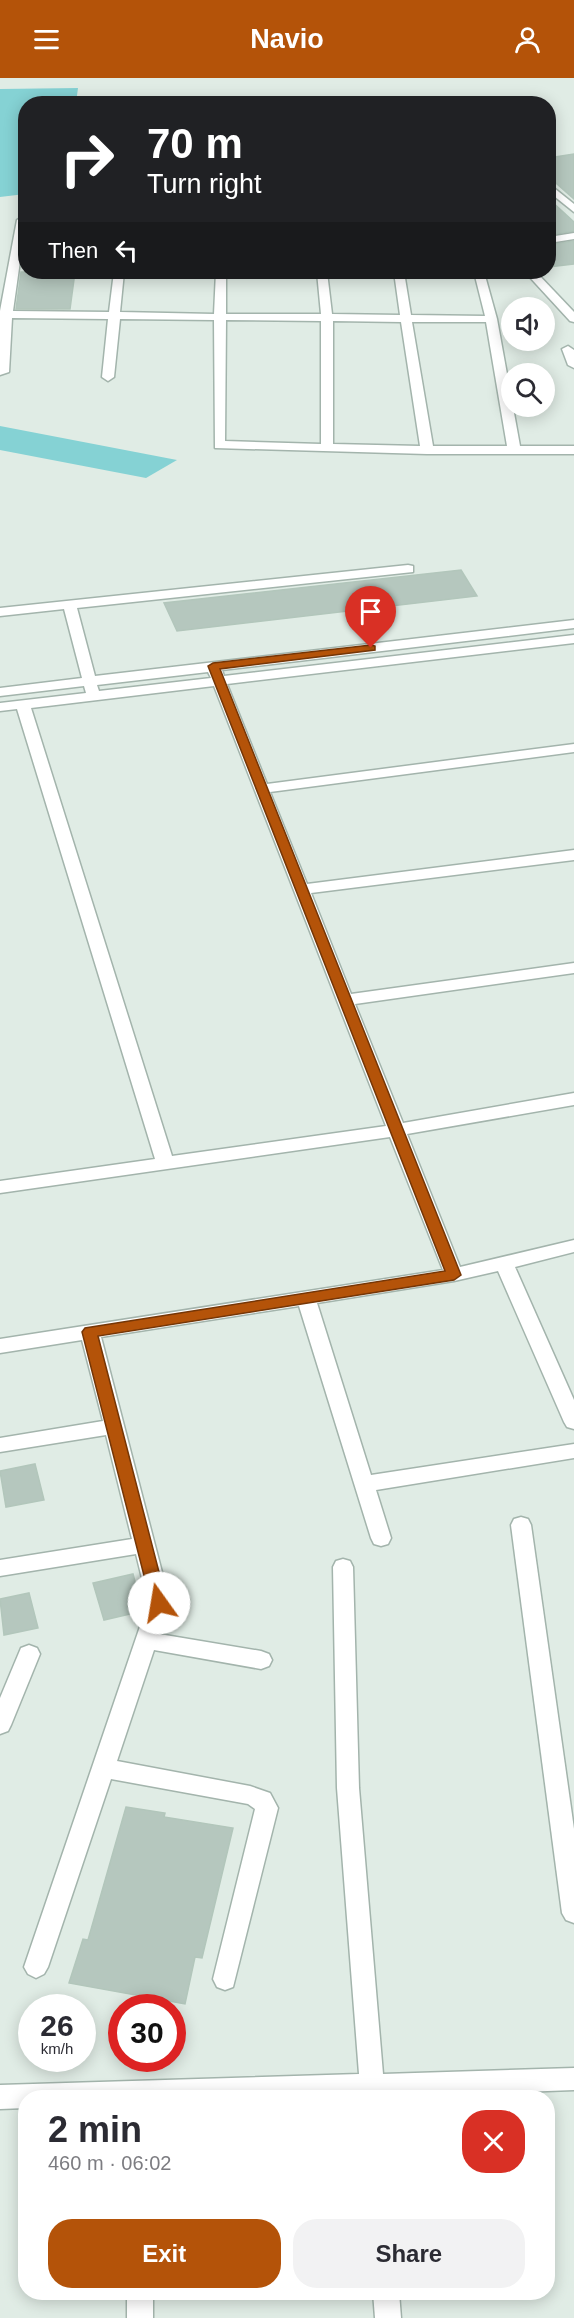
<!DOCTYPE html>
<html lang="en">
<head>
<meta charset="utf-8">
<style>
	body { margin:0; font-family:Arial,sans-serif; background:#f2f2f3; color:#2b2b33; height:100vh; display:flex; flex-direction:column; font-size:22px; white-space:nowrap }
	* { box-sizing:border-box; margin:0 }
	p { font-size:20px; color:#7c7c81 }
	.icon { flex:none; width:33px; height:33px; fill:none; stroke:currentColor; stroke-width:2; stroke-linecap:round; stroke-linejoin:round }
	.map { position:relative; flex:1; overflow:hidden }
	.sheet { position:absolute; left:18px; top:2012px; width:537px; height:210px; display:flex; flex-direction:column; background:#fff; border-radius:24px; box-shadow:0 3px 15px #0003 }
	.sheet>* { flex:none }
	.guide { position:absolute; left:18px; top:18px; width:538px; height:183px; border-radius:24px; box-shadow:0 3px 15px #0003; background:#202124; color:#fff; overflow:hidden }
	.buttons { position:absolute; left:501px; top:219px; display:grid; gap:12px }
	.buttons a { display:grid; place-items:center; width:54px; height:54px; border-radius:50%; background:#fff; box-shadow:0 3px 15px #0003; font-size:30px }
	.speed { position:absolute; left:18px; top:1916px; display:flex; gap:12px; font-size:30px; font-weight:700; text-align:center }
	.speed>* { display:grid; place-content:center; width:78px; height:78px; border-radius:50%; background:#fff; box-shadow:0 3px 15px #0003; line-height:1 }
	.speed small { font-size:15px; font-weight:400 }
	.speed .limit { border:9px solid #d22; background:#fff; color:#111 }
	.pin { position:absolute; display:grid; place-items:center; width:51px; height:51px; color:#fff; margin:-62px -26px; border-radius:50% 50% 50% 0; rotate:-45deg; box-shadow:0 0 6px #0007 }
	.pin .icon { rotate:45deg }
	.me { position:absolute; width:66px; margin:-33px; rotate:347deg; stroke-linejoin:round; filter:drop-shadow(0 0 4px #0008) }
	.turn { display:flex; align-items:center; gap:21px; height:126px; padding:0 30px; font-size:27px }
	.turn .icon { width:78px; height:78px; stroke-width:2.5 }
	.turn b { display:block; font-size:42px; line-height:51px }
	.then { display:flex; align-items:center; height:57px; padding:0 30px; background:#0003; gap:12px; font-size:22px }
	.round { display:grid; place-items:center; flex:none; width:63px; height:63px; border-radius:24px; background:#f2f2f3 }
	.overview { display:flex; align-items:center; justify-content:space-between; height:102px; padding:0 30px }
	h1 { font-size:36px; font-weight:600; line-height:45px }
	.button { display:flex; gap:12px; margin-top:auto; padding:12px 30px }
	.button a { flex:1; height:69px; border-radius:24px; background:#b45309; color:#fff; font-size:24px; font-weight:600; line-height:69px; text-align:center }
	.button a+a { background:#f2f2f3; color:#2b2b33 }
	header { display:flex; justify-content:space-between; align-items:center; height:78px; padding:0 30px; background:#b45309; color:#fff; font-size:27px; font-weight:600 }
	.map>svg:first-child { display:block }
</style>
</head>
<body>
<header><svg class="icon" aria-label="menu" viewBox="0 0 24 24"><path d="M4 6h16M4 12h16M4 18h16"/></svg>Navio<svg class="icon" aria-label="person" viewBox="0 0 24 24"><circle cx="12" cy="8" r="4"/><path d="M4 21q1-7 8-7t8 7"/></svg></header>
<div class="map">
<svg width="574" height="2240" viewBox="0 0 574 2240">
	<rect width="100%" height="100%" fill="#e0ece5"/>
	<g fill="#85d2d4">
		<polygon points="78,10 76,25 26,26 25,116 0,119 0,11"/>
		<polygon points="0,348 177,382 146,400 0,372"/>
	</g>
	<g fill="#b5c7be" stroke="#b2c6bb" stroke-width="1.5">
		<polygon points="574,76 574,121 549,99 549,80"/>
		<polygon points="549,121 574,144 574,153 549,157"/>
		<polygon points="574,163 574,186 549,189 549,167"/>
		<polygon points="21,194 75,194 70,231 16,231"/>
		<polygon points="461,492 477,518 177,553 164,525"/>
		<polygon points="35,1386 44,1422 6,1429 0,1393"/>
		<polygon points="133,1496 143,1533 104,1542 93,1505"/>
		<polygon points="29,1515 38,1550 4,1557 0,1521"/>
		<polygon points="126,1729 165,1735 164,1739 233,1750 202,1880 195,1879 185,1926 69,1905 83,1861 88,1862"/>
	</g>
	<g fill="none" stroke-linecap="round" stroke-linejoin="round">
		<defs>
			<g id="minor">
				<polygon points="549,106 574,126 574,134 549,114"/>
				<path d="M 22,139 L 26,140 L 13,233 L 109,234 L 114,194 L 124,194 L 120,234 L 214,236 L 216,194 L 226,194 L 226,236 L 321,236 L 317,194 L 327,194 L 332,236 L 400,237 L 394,194 L 404,194 L 411,237 L 485,238 L 474,194 L 484,194 L 497,241 L 520,368 L 574,368 L 574,376 L 427,376 L 215,370 L 214,242 L 120,241 L 114,299 L 108,303 L 102,299 L 108,241 L 12,240 L 9,294 L 0,297 L 0,233 L 17,142 ZM 226,242 L 321,243 L 321,366 L 225,363 ZM 333,243 L 401,244 L 420,368 L 333,366 ZM 412,244 L 486,244 L 507,368 L 433,368 Z"/>
				<polygon points="574,155 574,161 549,165 549,159"/>
				<polygon points="525,194 536,194 574,234 574,244 570,243"/>
				<polygon points="568,268 574,272 574,290 568,287 562,271"/>
				<path d="M 408,487 L 413,488 L 413,494 L 77,530 L 95,598 L 574,542 L 574,550 L 222,592 L 224,598 L 574,557 L 574,565 L 227,606 L 267,706 L 574,666 L 574,674 L 270,714 L 307,806 L 574,772 L 574,782 L 311,815 L 351,916 L 574,885 L 574,895 L 355,926 L 403,1045 L 574,1015 L 574,1027 L 407,1056 L 460,1189 L 574,1162 L 574,1174 L 515,1189 L 574,1322 L 574,1351 L 567,1349 L 564,1344 L 498,1193 L 454,1203 L 317,1225 L 371,1397 L 574,1366 L 574,1380 L 376,1412 L 391,1460 L 388,1466 L 381,1468 L 374,1466 L 371,1460 L 299,1228 L 101,1259 L 170,1525 L 159,1556 L 261,1573 L 269,1576 L 272,1582 L 269,1588 L 261,1591 L 154,1572 L 117,1683 L 250,1708 L 270,1715 L 278,1730 L 233,1909 L 225,1912 L 217,1909 L 213,1901 L 255,1731 L 248,1726 L 111,1701 L 48,1889 L 44,1896 L 36,1900 L 28,1896 L 24,1889 L 148,1525 L 136,1476 L 0,1498 L 0,1482 L 132,1461 L 106,1357 L 0,1374 L 0,1360 L 103,1343 L 82,1262 L 0,1275 L 0,1261 L 443,1192 L 390,1059 L 0,1115 L 0,1103 L 155,1081 L 17,631 L 0,633 L 0,625 L 86,615 L 84,608 L 0,618 L 0,610 L 82,600 L 64,531 L 0,538 L 0,530 ZM 208,594 L 211,600 L 99,613 L 97,607 ZM 214,608 L 386,1048 L 172,1078 L 31,630 Z"/>
				<polygon points="521,1439 528,1441 531,1447 574,1751 574,1845 566,1842 562,1835 511,1447 514,1441"/>
				<polygon points="343,1481 350,1483 353,1489 359,1710 383,1996 574,1990 574,2012 385,2019 26,2019 26,2030 0,2031 0,2007 359,1996 337,1710 333,1489 336,1483"/>
				<polygon points="29,1567 37,1570 40,1576 11,1647 8,1653 0,1656 0,1620 21,1570"/>
				<rect x="127" y="2214" width="26" height="26"/>
				<polygon points="373,2214 399,2214 401,2240 375,2240"/>
			</g>
		</defs>
		<use href="#minor" stroke="#a3b4ac" stroke-width="3"/>
		<use href="#minor" fill="#fff" fill-rule="evenodd"/>
	</g>
	<polygon fill="#b45309" stroke="#753606" stroke-width="1.5" points="371,567 375,568 375,572 220,591 461,1197 454,1202 98,1258 167,1525 159,1531 151,1525 82,1254 85,1250 445,1193 208,588 213,585"/>
</svg>
<div class="buttons">
<a><svg class="icon" aria-label="sound" viewBox="0 0 24 24"><path d="M4 9h4l5-4v14l-5-4H4zM17 9q2 3 0 6"/></svg></a>
<a><svg class="icon" aria-label="search" viewBox="0 0 24 24"><circle cx="10" cy="10" r="6"/><path d="M15 15l6 6"/></svg></a>
</div>
<div class="speed"><div>26<small>km/h</small></div><div class="limit">30</div></div>
<div class="pin" style="left:371px;top:570px;background:#d93025"><svg class="icon" aria-label="arrive" viewBox="0 0 24 24"><path d="M6 21V4h12l-3 4 3 4H6"/></svg></div>
<svg class="me" style="left:159px;top:1525px" viewBox="-20 -20 40 40"><circle r="19" fill="#fff"/><path d="M0-13L10 11 0 6-10 11z" fill="#b45309"/></svg>
<div class="guide">
<div class="turn"><svg class="icon" aria-label="right" viewBox="0 0 24 24"><path d="M7 20v-9h11M14 6l5 5-5 5"/></svg><div><b>70 m</b>Turn right</div></div>
<div class="then">Then<svg class="icon" aria-label="left" viewBox="0 0 24 24"><path d="M17 20v-9H6M10 6l-5 5 5 5"/></svg></div>
</div>
<section class="sheet">
<div class="overview"><div><h1>2 min</h1><p>460 m · 06:02</p></div><a class="round" style="background:#d93025;color:#fff"><svg class="icon" aria-label="close" viewBox="0 0 24 24"><path d="M6 6l12 12M18 6L6 18"/></svg></a></div>
<div class="button"><a>Exit</a><a>Share</a></div>
</section>
</div>
</body>
</html>
